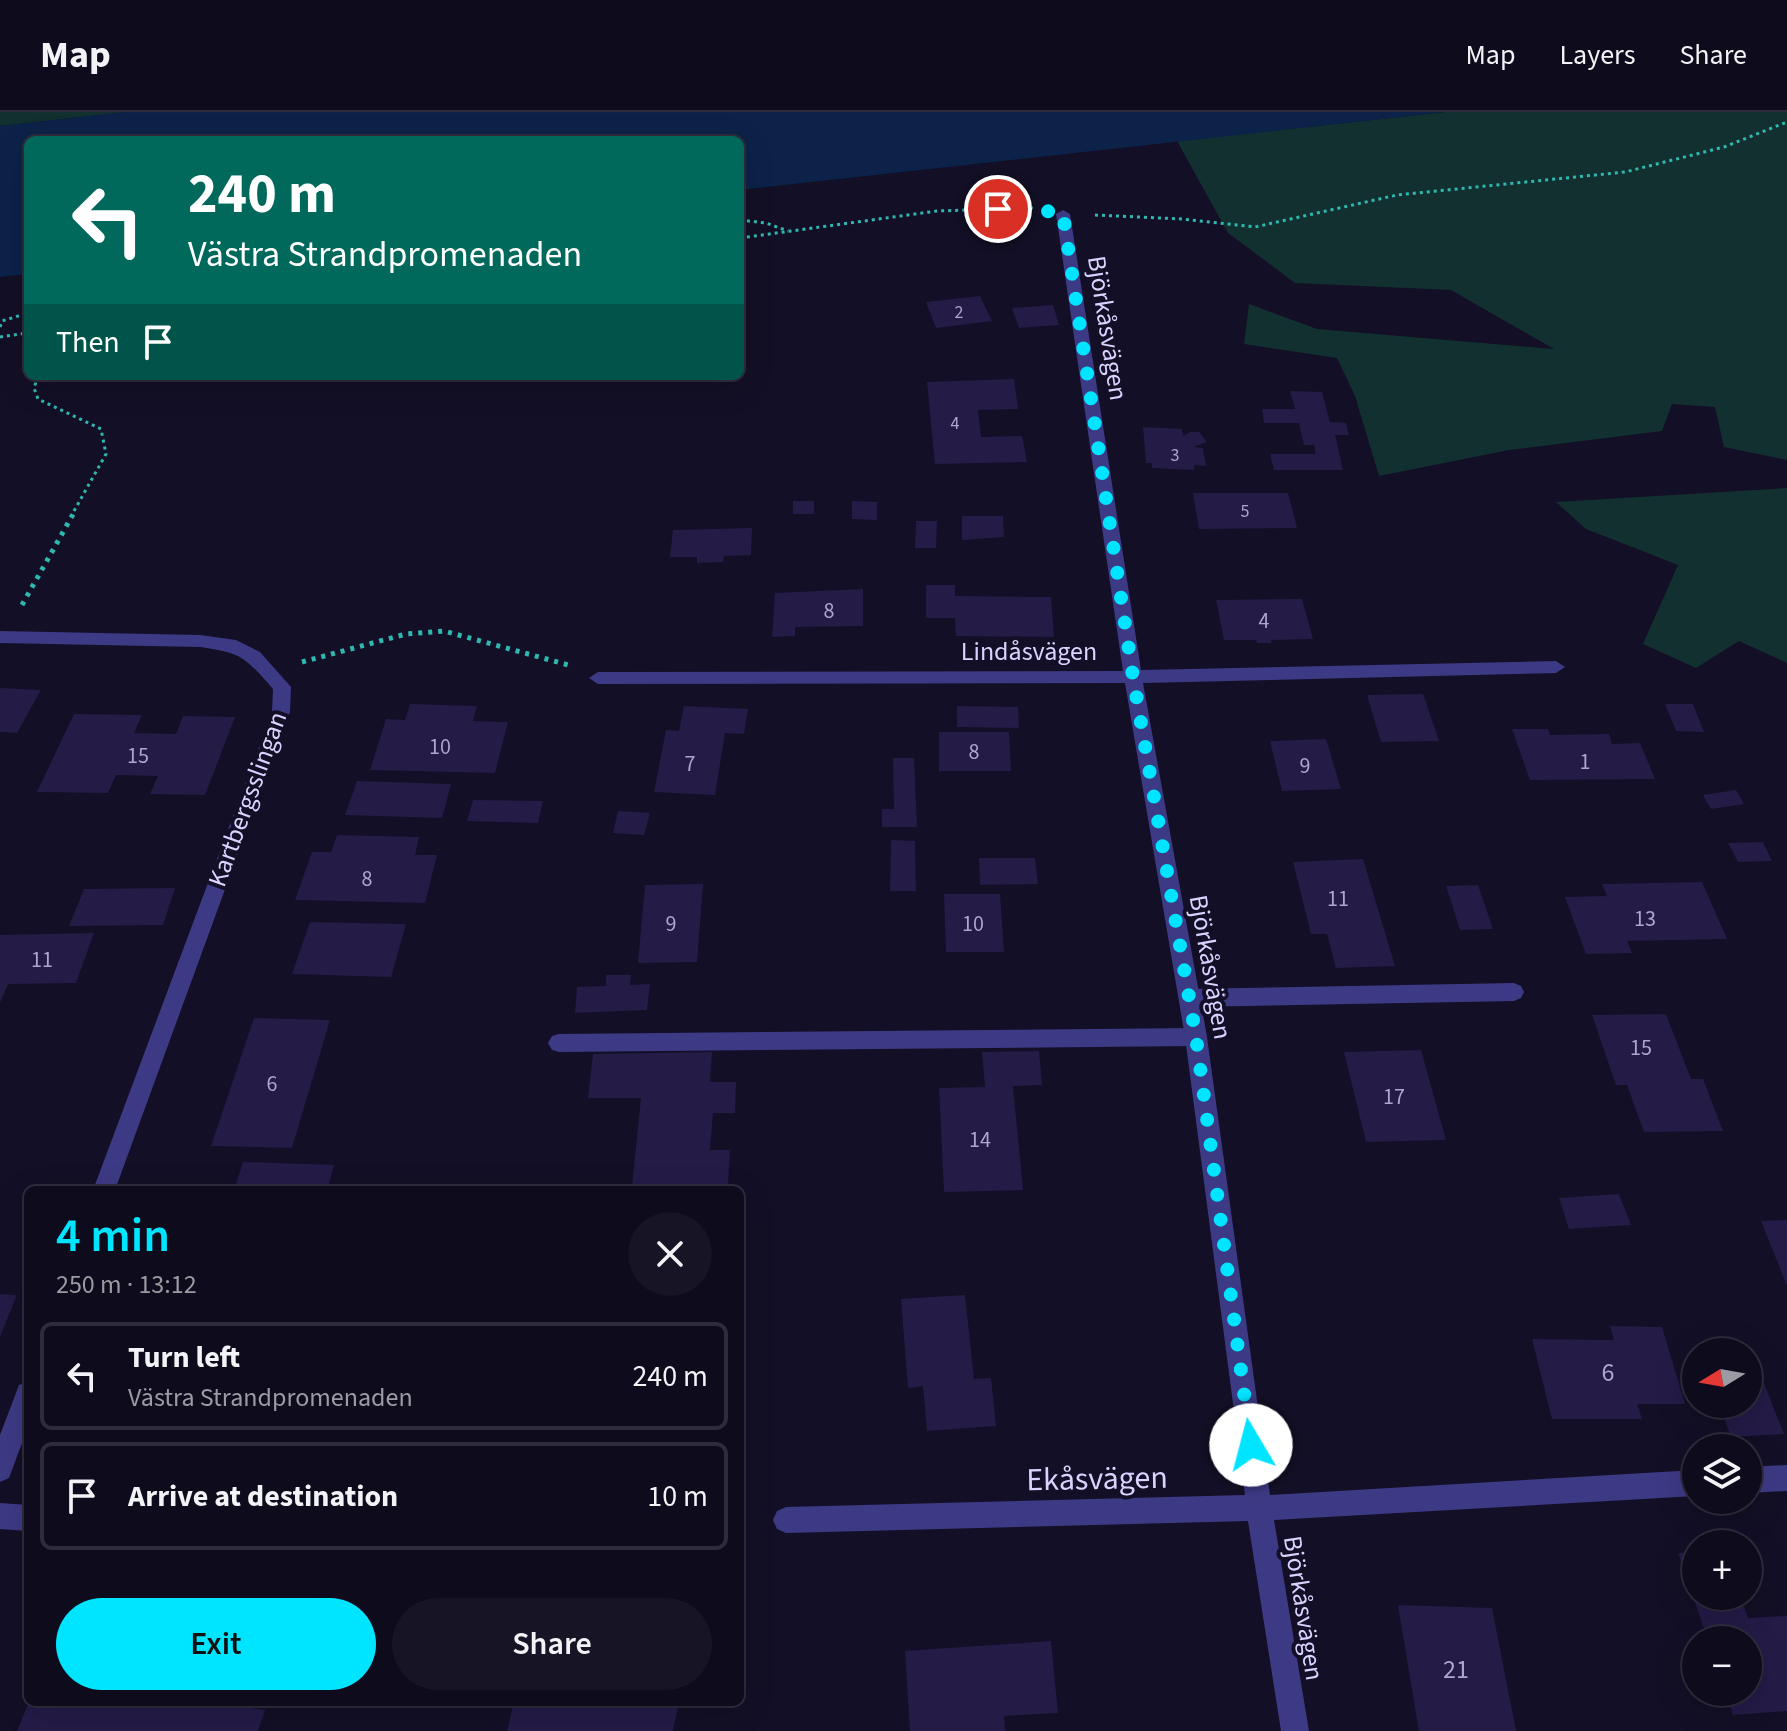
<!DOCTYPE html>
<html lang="en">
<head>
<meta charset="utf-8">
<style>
	body { margin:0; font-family:"Source Sans 3",sans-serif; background:#171425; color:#f1f3f6; height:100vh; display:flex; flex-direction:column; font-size:30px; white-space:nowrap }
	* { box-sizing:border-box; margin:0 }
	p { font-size:26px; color:#9b9ba3 }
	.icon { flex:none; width:44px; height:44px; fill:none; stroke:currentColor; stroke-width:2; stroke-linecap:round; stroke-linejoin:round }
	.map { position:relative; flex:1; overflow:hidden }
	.sheet { position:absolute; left:24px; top:1074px; width:720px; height:520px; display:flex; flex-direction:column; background:#0e0b1c; border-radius:12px; box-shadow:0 8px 32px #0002,0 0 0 2px #2e2b3b }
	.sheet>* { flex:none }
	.guide { position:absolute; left:24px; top:24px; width:720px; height:244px; border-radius:12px; box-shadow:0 8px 32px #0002,0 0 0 2px #2e2b3b; background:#00695c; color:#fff; overflow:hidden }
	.needle { width:52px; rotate:259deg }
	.buttons { position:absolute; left:1682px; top:1226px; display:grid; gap:16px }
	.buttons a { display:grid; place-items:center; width:80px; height:80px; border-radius:50%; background:#0e0b1c; box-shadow:0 8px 32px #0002,0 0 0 2px #2e2b3b; font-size:40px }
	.pin { position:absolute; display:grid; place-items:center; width:68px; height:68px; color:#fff; margin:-34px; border:4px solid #fff; border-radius:50%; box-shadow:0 2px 8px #0007 }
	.me { position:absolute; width:88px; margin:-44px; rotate:352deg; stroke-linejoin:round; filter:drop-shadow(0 0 6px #0008) }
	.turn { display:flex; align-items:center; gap:28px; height:168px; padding:0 32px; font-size:36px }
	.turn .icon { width:104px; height:104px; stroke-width:2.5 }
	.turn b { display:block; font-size:56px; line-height:68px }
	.then { display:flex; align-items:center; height:76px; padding:0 32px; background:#0003; gap:16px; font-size:30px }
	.round { display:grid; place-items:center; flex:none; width:84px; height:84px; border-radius:42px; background:#171425 }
	.headline { display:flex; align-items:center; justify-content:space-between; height:136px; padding:0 32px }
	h1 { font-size:48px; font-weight:600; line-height:60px; color:#00e5ff }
	.primary-button { display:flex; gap:16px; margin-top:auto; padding:16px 32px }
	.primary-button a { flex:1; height:92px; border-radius:48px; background:#00e5ff; color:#111; font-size:32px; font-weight:600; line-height:92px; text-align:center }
	.primary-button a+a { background:#171425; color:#f1f3f6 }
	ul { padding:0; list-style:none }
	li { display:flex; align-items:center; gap:24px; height:108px; margin:0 16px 12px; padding:0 16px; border:4px solid #2e2b3b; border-radius:12px }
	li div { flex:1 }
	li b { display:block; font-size:30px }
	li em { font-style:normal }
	header { display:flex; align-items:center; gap:48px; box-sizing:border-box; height:112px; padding:0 40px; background:#0e0b1c; border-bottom:2px solid #2e2b3b }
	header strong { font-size:38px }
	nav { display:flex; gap:44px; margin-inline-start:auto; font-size:28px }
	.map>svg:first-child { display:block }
</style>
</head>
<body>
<header>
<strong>Map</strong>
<nav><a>Map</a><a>Layers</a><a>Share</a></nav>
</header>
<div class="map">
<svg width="1787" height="1619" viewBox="0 0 1787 1619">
	<rect width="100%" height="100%" fill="#130f26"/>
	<g fill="#12302f">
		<polygon points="0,0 126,0 0,14"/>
		<polygon points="1445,0 1787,0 1787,348 1724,335 1715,295 1672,292 1662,319 1509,338 1379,364 1355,284 1337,246 1244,232 1249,192 1317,217 1554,237 1451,178 1295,171 1228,121 1177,29"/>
		<polygon points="1787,376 1787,551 1739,529 1696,556 1643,532 1678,453 1586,417 1556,390"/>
	</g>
	<polygon fill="#0c2248" points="126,0 1445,0 740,78 740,28 28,28 28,162 0,165 0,14"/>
	<g fill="#241b47">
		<polygon points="980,184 992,209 936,216 926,190"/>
		<polygon points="1053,193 1059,213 1019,216 1012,196"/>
		<polygon points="1014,267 1018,297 978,298 981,325 1022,324 1027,350 935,352 927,270"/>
		<polygon points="1290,279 1322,280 1330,310 1346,311 1349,323 1335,323 1343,358 1274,358 1270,342 1316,342 1314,333 1304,333 1299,311 1264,311 1262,297 1295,297"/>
		<polygon points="1143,315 1182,317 1183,324 1190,320 1199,320 1207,330 1194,335 1203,336 1206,354 1194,353 1194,358 1152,356 1152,351 1146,351"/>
		<polygon points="1193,381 1288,381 1297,416 1199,417"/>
		<rect x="793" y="389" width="21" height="13"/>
		<polygon points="852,389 877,390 877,408 852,407"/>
		<polygon points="962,404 1003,404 1004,425 962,428"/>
		<polygon points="916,409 937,409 936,436 915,436"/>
		<polygon points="752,416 751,443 724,444 723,450 697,451 697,445 670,445 673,418"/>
		<polygon points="926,473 955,473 955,484 1051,485 1054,525 956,524 955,506 926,506"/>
		<polygon points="863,477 863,514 795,515 795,524 772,525 775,481"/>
		<polygon points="1302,487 1313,527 1271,528 1272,531 1257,531 1256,528 1224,528 1216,488"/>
		<polygon points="0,576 41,578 17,621 0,620"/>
		<polygon points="1423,582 1439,629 1381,630 1367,583"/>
		<polygon points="410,592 477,594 473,609 508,610 495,661 370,658 386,607 405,608"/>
		<polygon points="1665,592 1693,592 1704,620 1676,619"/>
		<polygon points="684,594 748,597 744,622 725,621 715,683 654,680 666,618 679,619"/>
		<polygon points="957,594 1018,595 1019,616 957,615"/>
		<polygon points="74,602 142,603 134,621 176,622 183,604 235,605 205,683 150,682 158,664 116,663 108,681 37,680"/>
		<polygon points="1512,617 1548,617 1550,623 1609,622 1612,632 1640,631 1655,667 1530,668"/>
		<polygon points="939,620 1009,620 1011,659 939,659"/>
		<polygon points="1326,627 1341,677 1282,679 1270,629"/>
		<polygon points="893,646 914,646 917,715 882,715 882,697 894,697"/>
		<polygon points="357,669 451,672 442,706 345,703"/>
		<polygon points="1736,678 1744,692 1711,697 1703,683"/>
		<polygon points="473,688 543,689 538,711 467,709"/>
		<polygon points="618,699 650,701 644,723 613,721"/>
		<polygon points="337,723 419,725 415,743 437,743 425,791 295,788 312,740 331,740"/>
		<polygon points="891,728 915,729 916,779 890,779"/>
		<polygon points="1763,730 1772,749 1738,750 1728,731"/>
		<polygon points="979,746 1035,746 1038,772 980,773"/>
		<polygon points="1363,747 1395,854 1336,856 1327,822 1311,822 1293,750"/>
		<polygon points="1702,770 1727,827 1627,829 1632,841 1586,842 1565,785 1607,784 1602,772"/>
		<polygon points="703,772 697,850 638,851 645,773"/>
		<polygon points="1478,773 1493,817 1460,818 1446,774"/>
		<polygon points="175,776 163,813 69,814 84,777"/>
		<polygon points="944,782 1000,782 1004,840 946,840"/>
		<polygon points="310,810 406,812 391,865 292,862"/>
		<polygon points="94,821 76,871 8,872 0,891 0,823"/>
		<polygon points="606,863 631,863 630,873 650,872 647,898 575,901 577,875 606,874"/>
		<polygon points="1666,902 1691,967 1703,967 1723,1019 1644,1020 1627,973 1616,973 1592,903"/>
		<polygon points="254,906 330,908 292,1036 211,1034"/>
		<polygon points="1421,938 1446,1028 1366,1030 1344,940"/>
		<polygon points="1039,939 1042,973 1013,974 1023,1078 944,1080 939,976 985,975 982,940"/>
		<polygon points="712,940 710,970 736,970 735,1001 713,1001 710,1038 730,1038 728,1073 632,1074 641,986 588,986 593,942"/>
		<polygon points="243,1050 334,1053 327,1078 234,1078"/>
		<polygon points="1619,1082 1631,1113 1569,1117 1559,1086"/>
		<polygon points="1787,1108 1787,1174 1761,1109"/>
		<polygon points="0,1182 17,1183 0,1225"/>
		<polygon points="965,1183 974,1267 991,1266 996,1314 927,1319 923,1274 908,1276 901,1187"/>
		<polygon points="1610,1214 1662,1215 1685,1292 1637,1292 1642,1307 1552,1307 1532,1227 1614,1228"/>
		<polygon points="1748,1246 1754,1246 1784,1322 1731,1325 1719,1292 1748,1292"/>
		<polygon points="1696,1440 1696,1484 1740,1484 1748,1506 1787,1504 1787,1599 1733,1603 1725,1580 1748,1580 1748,1528 1708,1528 1678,1441"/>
		<polygon points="1398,1493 1492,1496 1516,1619 1419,1619"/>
		<polygon points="1051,1529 1058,1601 1004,1604 1005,1619 910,1619 905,1539"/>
		<polygon points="29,1590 206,1590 265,1598 258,1619 17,1619"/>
		<polygon points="514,1590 679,1590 673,1619 507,1619"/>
	</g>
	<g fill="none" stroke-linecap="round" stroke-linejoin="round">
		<g stroke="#2fb8b0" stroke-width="3" stroke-dasharray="3 4" stroke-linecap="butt">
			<polyline points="1095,103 1182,107 1255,115 1397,83 1625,60 1724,35 1787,10"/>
			<polyline points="740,108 766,111 788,119"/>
			<polyline points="740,126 937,99 1033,96"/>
			<polyline points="0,215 2,209 28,201"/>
			<polyline points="0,225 28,221"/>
			<polyline points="38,264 34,276 38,287 101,317 106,342 74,399"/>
		</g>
		<g stroke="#2fb8b0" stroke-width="5" stroke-dasharray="4 6" stroke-linecap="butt">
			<polyline points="22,493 76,397"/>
			<polyline points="302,550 406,522 444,519 572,554"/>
		</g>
		<g fill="#3d3a85" fill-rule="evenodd">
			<polygon points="1514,871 1521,874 1524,880 1521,886 1514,889 1189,895 1182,892 1179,886 1182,880 1189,877"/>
			<polygon points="1196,916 1203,918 1207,925 1203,932 1196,934 559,940 552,938 548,931 552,924 559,922"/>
		</g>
		<g fill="#3d3a85" fill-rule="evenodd">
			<polygon points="1063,98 1070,102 1141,558 1556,549 1565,555 1556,561 1143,571 1207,925 1270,1383 1696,1358 1696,1384 1274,1408 1309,1619 1281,1619 1248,1409 786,1421 777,1417 773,1408 777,1399 786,1395 1245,1383 1185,925 1125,571 598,572 589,566 598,560 1123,559 1056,102"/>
			<path d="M 0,519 L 200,523 L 236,528 L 260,540 L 291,575 L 290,600 L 115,1078 L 93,1078 L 272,600 L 273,577 C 245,545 242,541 200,535 L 0,531 Z"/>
			<polygon points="28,1270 28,1315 9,1366 0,1370 0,1323 19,1273"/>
			<polygon points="1787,1353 1787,1379 1748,1381 1748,1355"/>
			<polygon points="0,1391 28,1393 28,1419 0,1417"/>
		</g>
	</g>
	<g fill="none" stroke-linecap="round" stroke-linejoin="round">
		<polyline stroke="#00e5ff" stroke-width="14" stroke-dasharray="0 25.2" points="998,97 1029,96 1063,102 1133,565 1196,925 1251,1333"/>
	</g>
	<g text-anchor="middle" stroke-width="8" stroke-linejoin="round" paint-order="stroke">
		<g font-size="18" fill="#aca6d1">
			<text x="959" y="206">2</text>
			<text x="955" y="317">4</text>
			<text x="1175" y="349">3</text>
			<text x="1245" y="405">5</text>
		</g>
		<g font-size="22" fill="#aca6d1">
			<text x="829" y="506">8</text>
			<text x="1264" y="516">4</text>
			<text x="440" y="642">10</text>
			<text x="974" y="647">8</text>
			<text x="138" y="651">15</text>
			<text x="1585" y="657">1</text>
			<text x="690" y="659">7</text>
			<text x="1305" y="661">9</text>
			<text x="367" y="774">8</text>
			<text x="1338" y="794">11</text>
			<text x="1645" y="814">13</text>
			<text x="671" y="819">9</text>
			<text x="973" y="819">10</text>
			<text x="42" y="855">11</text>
			<text x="1641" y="943">15</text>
			<text x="272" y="979">6</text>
			<text x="1394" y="992">17</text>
			<text x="980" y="1035">14</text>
		</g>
		<g font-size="26" fill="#d9d4ff" stroke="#130f26">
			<text transform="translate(1108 216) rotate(81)" y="9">Björkåsvägen</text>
			<text x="1029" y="548">Lindåsvägen</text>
			<text transform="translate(247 687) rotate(-70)" y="9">Kartbergsslingan</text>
			<text transform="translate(1211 855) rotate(80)" y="9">Björkåsvägen</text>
			<text transform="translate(1304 1496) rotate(81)" y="9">Björkåsvägen</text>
		</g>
		<g font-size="26" fill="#aca6d1">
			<text x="1608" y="1269">6</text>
			<text x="1456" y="1566">21</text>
		</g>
		<g font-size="32" fill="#d9d4ff" stroke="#130f26">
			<text transform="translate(1097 1366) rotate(-1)" y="11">Ekåsvägen</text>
		</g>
	</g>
</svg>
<div class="buttons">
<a><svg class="needle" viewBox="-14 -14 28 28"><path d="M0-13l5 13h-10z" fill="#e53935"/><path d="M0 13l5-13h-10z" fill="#9b9ba3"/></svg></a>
<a><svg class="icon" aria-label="layers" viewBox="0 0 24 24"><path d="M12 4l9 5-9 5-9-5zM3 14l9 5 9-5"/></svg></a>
<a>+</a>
<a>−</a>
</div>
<div class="pin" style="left:998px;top:97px;background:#d93025"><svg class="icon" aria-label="arrive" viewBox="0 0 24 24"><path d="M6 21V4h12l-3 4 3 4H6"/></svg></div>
<svg class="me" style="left:1251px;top:1333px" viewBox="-20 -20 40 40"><circle r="19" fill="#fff"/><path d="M0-13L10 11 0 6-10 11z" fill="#00e5ff"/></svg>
<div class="guide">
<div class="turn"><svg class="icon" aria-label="left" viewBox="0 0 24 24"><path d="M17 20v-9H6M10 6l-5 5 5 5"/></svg><div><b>240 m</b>Västra Strandpromenaden</div></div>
<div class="then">Then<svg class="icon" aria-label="arrive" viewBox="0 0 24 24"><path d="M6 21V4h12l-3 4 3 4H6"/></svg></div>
</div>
<section class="sheet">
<div class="headline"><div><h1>4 min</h1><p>250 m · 13:12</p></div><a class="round"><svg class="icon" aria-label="close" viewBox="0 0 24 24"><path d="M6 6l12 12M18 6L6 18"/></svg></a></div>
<ul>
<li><svg class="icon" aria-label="left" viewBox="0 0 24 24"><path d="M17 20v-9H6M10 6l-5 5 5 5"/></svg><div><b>Turn left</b><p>Västra Strandpromenaden</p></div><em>240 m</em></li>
<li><svg class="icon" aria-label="arrive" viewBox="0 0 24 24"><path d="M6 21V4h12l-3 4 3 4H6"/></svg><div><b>Arrive at destination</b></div><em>10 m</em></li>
</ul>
<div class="primary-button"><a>Exit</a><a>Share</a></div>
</section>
</div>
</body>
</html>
